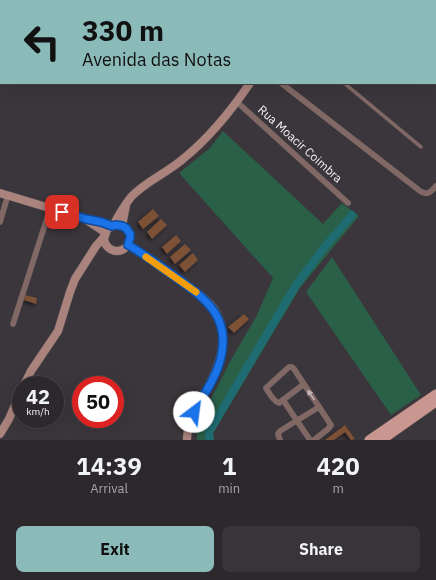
<!DOCTYPE html>
<html lang="en">
<head>
<meta charset="utf-8">
<style>
	body { margin:0; font-family:"IBM Plex Sans",sans-serif; background:#383438; color:#f1f3f6; height:100vh; display:flex; flex-direction:column; font-size:15px; white-space:nowrap }
	* { box-sizing:border-box; margin:0 }
	p { font-size:13px; color:#a6a6a9 }
	.icon { flex:none; width:22px; height:22px; fill:none; stroke:currentColor; stroke-width:2; stroke-linecap:round; stroke-linejoin:round }
	.map { position:relative; height:440px; overflow:hidden }
	.panel { display:flex; flex-direction:column; background:#2c282c; flex:1 }
	.panel>* { flex:none }
	.banner { position:absolute; left:0px; top:0px; width:436px; height:84px; box-shadow:0 4px 16px #0002,0 0 0 1px #484448; background:#8bbbb9; color:#111; overflow:hidden }
	.speed { position:absolute; left:12px; top:376px; display:flex; gap:8px; font-size:20px; font-weight:700; text-align:center }
	.speed>* { display:grid; place-content:center; width:52px; height:52px; border-radius:50%; background:#2c282c; box-shadow:0 4px 16px #0002,0 0 0 1px #484448; line-height:1 }
	.speed small { font-size:10px; font-weight:400 }
	.speed .limit { border:6px solid #d22; background:#fff; color:#111 }
	.pin { position:absolute; display:grid; place-items:center; width:34px; height:34px; color:#fff; margin:-17px; border-radius:8px; box-shadow:0 2px 6px #0006 }
	.me { position:absolute; width:44px; margin:-22px; rotate:30deg; stroke-linejoin:round; filter:drop-shadow(0 0 3px #0008) }
	.turn { display:flex; align-items:center; gap:14px; height:84px; padding:0 16px; font-size:18px }
	.turn .icon { width:52px; height:52px; stroke-width:2.5 }
	.turn b { display:block; font-size:28px; line-height:34px }
	.eta { display:flex; justify-content:space-evenly; align-items:center; height:68px; text-align:center }
	.eta b { font-size:24px; font-weight:700; line-height:28px }
	.button { display:flex; gap:8px; margin-top:auto; padding:8px 16px }
	.button a { flex:1; height:46px; border-radius:8px; background:#8bbbb9; color:#111; font-size:16px; font-weight:700; line-height:46px; text-align:center }
	.button a+a { background:#383438; color:#f1f3f6 }
	.map>svg:first-child { display:block }
</style>
</head>
<body>
<div class="map">
<svg width="436" height="440" viewBox="0 0 436 440">
	<defs>
		<filter id="shadow"><feDropShadow dx="-2" dy="2" stdDeviation="2" flood-color="#0009"/></filter>
	</defs>
	<rect width="100%" height="100%" fill="#3b363b"/>
	<g fill="#2a5f48">
		<polygon points="0,0 214,0 214,1 1,1 1,83 4,83 0,84"/>
		<polygon points="223,131 323,224 342,203 359,216 300,288 209,440 197,440 197,426 231,360 257,315 273,278 179,173 210,148"/>
		<polygon points="332,257 421,395 391,415 306,292"/>
	</g>
	<g fill="none" stroke-linecap="round" stroke-linejoin="round">
		<polyline stroke="#1e6c71" stroke-width="8" points="210,440 209,432 296,285 323,249 352,215"/>
	</g>
	<g fill="#7d5134" filter="url(#shadow)">
		<polygon points="153,209 159,216 143,229 138,222"/>
		<polygon points="161,219 167,225 152,239 147,232"/>
		<polygon points="176,235 181,241 167,254 162,247"/>
		<polygon points="185,244 191,250 175,264 170,257"/>
		<polygon points="193,253 198,260 185,272 179,265"/>
		<polygon points="25,295 37,298 36,304 24,300"/>
		<polygon points="244,314 249,319 234,333 228,327"/>
		<polygon points="345,425 355,439 351,440 345,432 334,440 325,440"/>
	</g>
	<g fill="none" stroke-linecap="round" stroke-linejoin="round">
		<defs>
			<polyline id="lane" points="344,83 421,147"/>
			<g id="street">
				<polyline points="343,0 344,1"/>
				<polyline points="435,80 436,81"/>
				<path d="M 281,83 L 420,191 C 427,196 431,192 436,186"/>
				<polyline points="237,102 348,203"/>
				<polyline points="0,222 8,195"/>
				<polyline points="13,324 50,209"/>
				<path d="M 304,384 L 279,403 C 273,401 269,393 266,388 L 289,367 L 292,367 L 294,369 L 331,425 L 328,429 L 314,440"/>
				<polyline points="283,400 310,440"/>
				<polyline points="280,440 278,434 280,431 319,407"/>
			</g>
			<g id="secondary">
				<polyline points="298,1 299,0"/>
				<polyline points="0,193 86,219 101,222 112,226"/>
				<polyline points="88,221 106,233"/>
				<circle cx="117" cy="238" r="13"/>
				<path d="M 113,226 C 118,216 124,206 131,197 C 146,181 167,173 183,159 C 209,138 231,111 250,83"/>
				<polyline points="122,226 126,205"/>
				<path d="M 128,245 C 145,255 160,267 176,278 C 188,286 200,294 210,304 C 229,326 224,355 212,379 C 203,399 187,417 187,440"/>
				<polyline points="24,385 31,371 58,331 70,292 75,279 96,246 105,236"/>
				<polyline points="0,434 9,419 21,391"/>
			</g>
			<g id="primary">
				<polyline points="369,440 436,394"/>
				<polyline points="382,440 436,402"/>
			</g>
		</defs>
		<use href="#lane" stroke="#585358" stroke-width="4"/>
		<use href="#street" stroke="#585358" stroke-width="6"/>
		<use href="#secondary" stroke="#585358" stroke-width="9"/>
		<use href="#primary" stroke="#585358" stroke-width="10"/>
		<use href="#lane" stroke="#826865" stroke-width="3"/>
		<use href="#street" stroke="#826865" stroke-width="5.5"/>
		<use href="#secondary" stroke="#ab837d" stroke-width="8"/>
		<use href="#primary" stroke="#ca9790" stroke-width="9"/>
	</g>
	<defs><path id="oneway-solid" d="M-6-.8H1V-3.2L6.5 0L1 3.2V.8H-6Z"/></defs>
	<use fill="#c5b8b9" href="#oneway-solid" transform="translate(311 395) rotate(-124)"/>
	<g fill="none" stroke-linecap="round" stroke-linejoin="round">
		<defs>
			<path id="route" d="M 62,212 L 86,219 L 101,222 L 112,226 L 116,225 L 122,226 L 126,228 L 130,234 L 130,238 L 128,245 C 144,254 159,265 174,276 C 203,297 231,315 221,357 C 217,376 204,394 194,412"/>
		</defs>
		<use href="#route" stroke="#114b97" stroke-width="10"/>
		<use href="#route" stroke="#1a73e8" stroke-width="7"/>
		<polyline stroke="#f59e0b" stroke-width="7" points="146,257 196,292"/>
	</g>
	<g text-anchor="middle" stroke-width="3" stroke-linejoin="round" paint-order="stroke">
		<g font-size="12" fill="#f1eef1" stroke="#3b363b">
			<text transform="translate(300 144) rotate(42)" y="4">Rua Moacir Coimbra</text>
		</g>
	</g>
</svg>
<div class="speed"><div>42<small>km/h</small></div><div class="limit">50</div></div>
<div class="pin" style="left:62px;top:212px;background:#d93025"><svg class="icon" aria-label="arrive" viewBox="0 0 24 24"><path d="M6 21V4h12l-3 4 3 4H6"/></svg></div>
<svg class="me" style="left:194px;top:412px" viewBox="-20 -20 40 40"><circle r="19" fill="#fff"/><path d="M0-13L10 11 0 6-10 11z" fill="#1a73e8"/></svg>
<div class="banner">
<div class="turn"><svg class="icon" aria-label="left" viewBox="0 0 24 24"><path d="M17 20v-9H6M10 6l-5 5 5 5"/></svg><div><b>330 m</b>Avenida das Notas</div></div>
</div>
</div>
<section class="panel">
<div class="eta">
<div><b>14:39</b><p>Arrival</p></div>
<div><b>1</b><p>min</p></div>
<div><b>420</b><p>m</p></div>
</div>
<div class="button"><a>Exit</a><a>Share</a></div>
</section>
</body>
</html>
